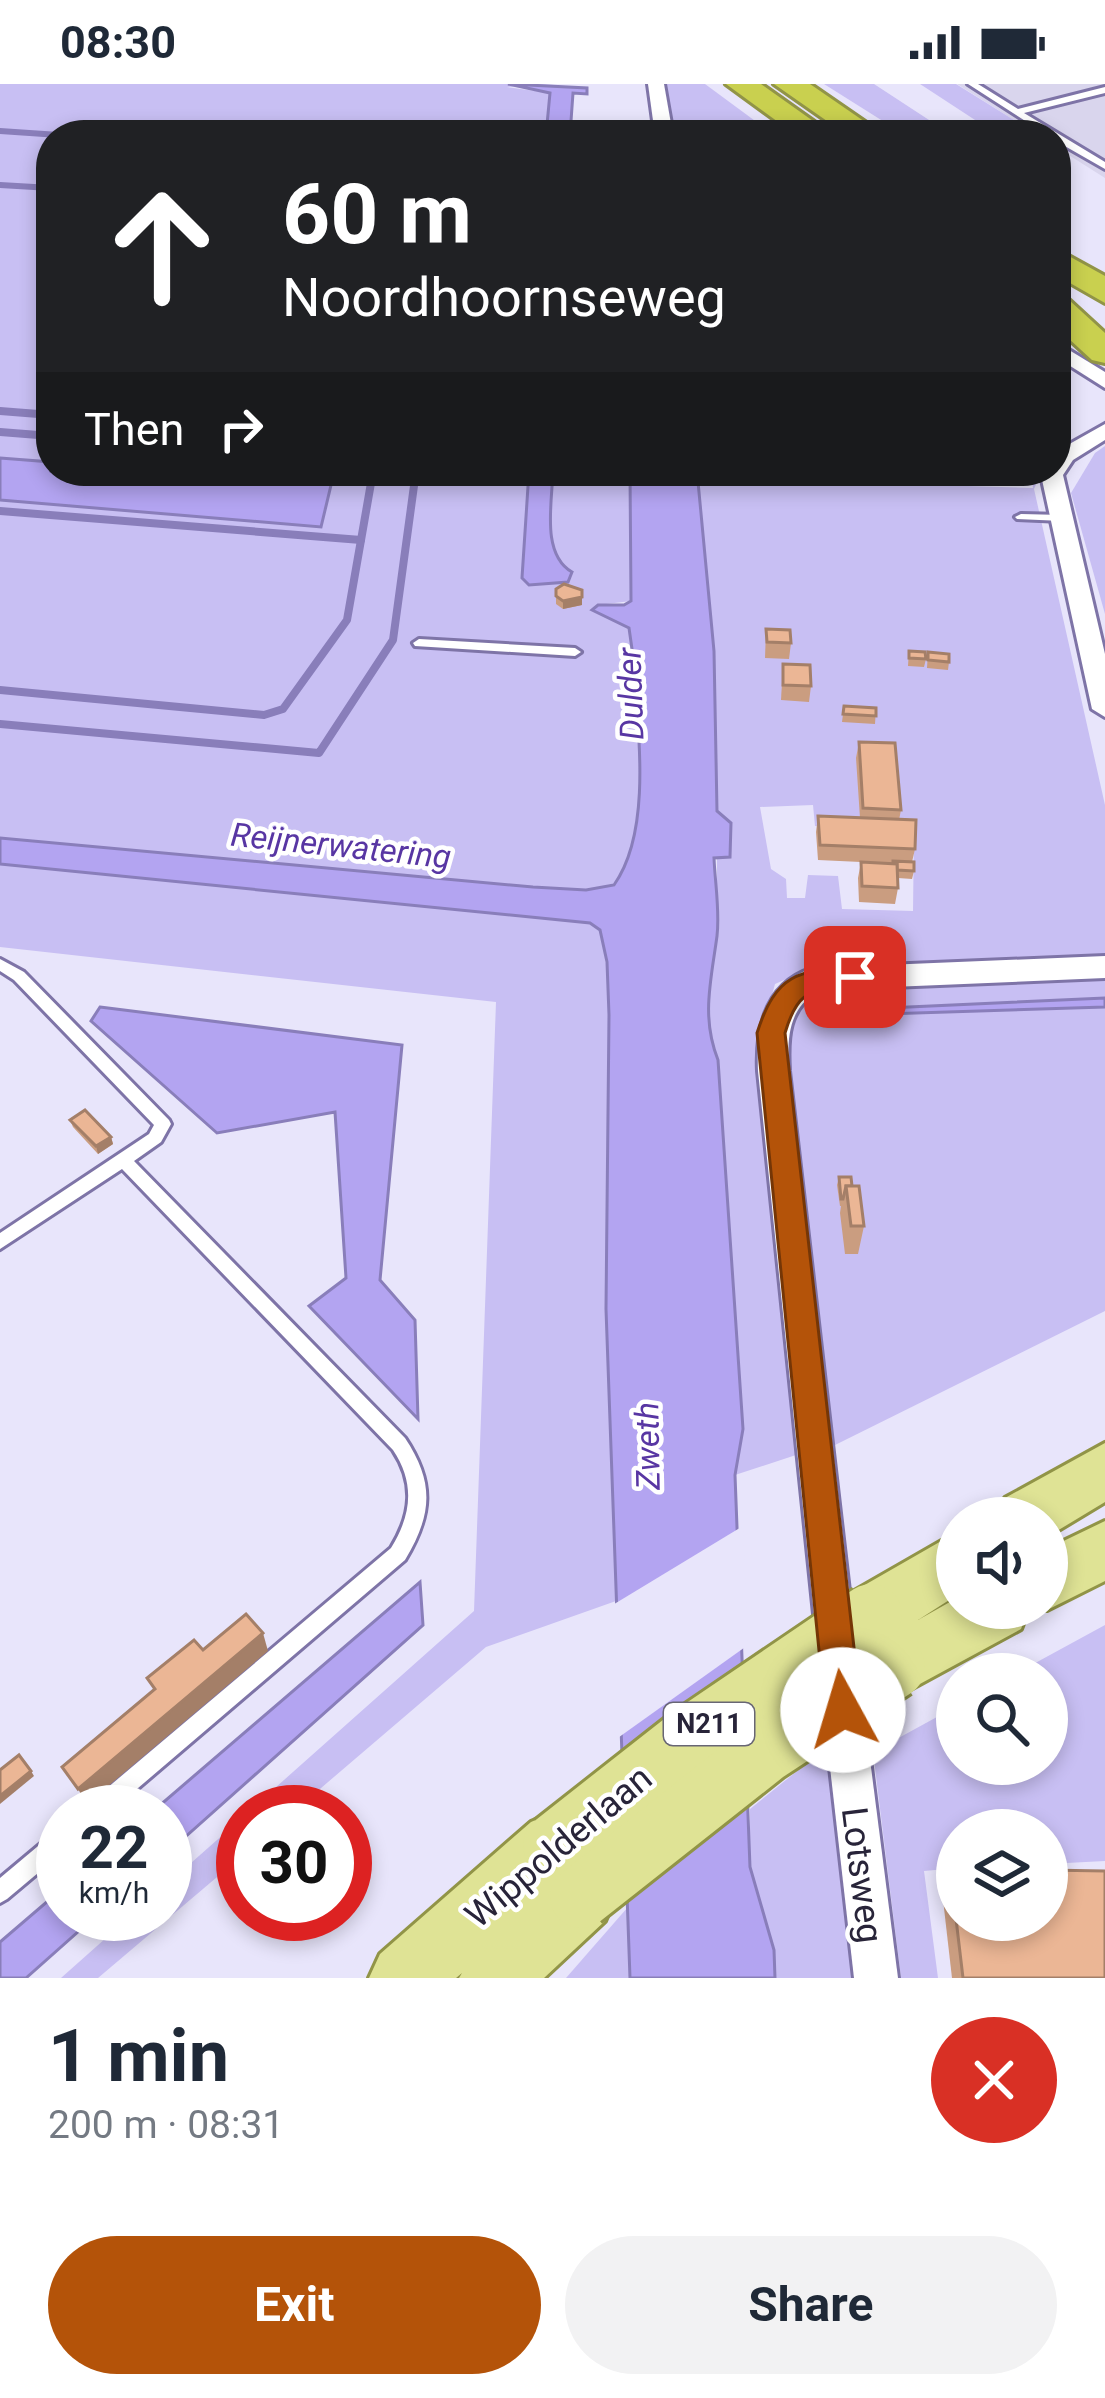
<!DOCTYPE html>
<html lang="en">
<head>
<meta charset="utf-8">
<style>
	body { margin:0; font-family:Roboto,sans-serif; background:#f2f2f3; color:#1f2937; height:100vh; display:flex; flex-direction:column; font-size:45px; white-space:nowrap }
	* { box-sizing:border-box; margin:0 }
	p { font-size:39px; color:#747a83 }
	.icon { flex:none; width:66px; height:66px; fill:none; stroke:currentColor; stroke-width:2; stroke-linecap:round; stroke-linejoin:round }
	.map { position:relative; height:1894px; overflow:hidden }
	.panel { display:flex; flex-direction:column; background:#fff; flex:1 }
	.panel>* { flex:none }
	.hud { position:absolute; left:36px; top:36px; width:1035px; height:366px; border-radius:48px; box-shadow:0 6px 18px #0003; background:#202124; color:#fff; overflow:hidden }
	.buttons { position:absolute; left:936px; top:1413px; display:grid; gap:24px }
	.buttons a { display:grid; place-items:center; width:132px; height:132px; border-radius:50%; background:#fff; box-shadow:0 6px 18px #0003; font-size:60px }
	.speed { position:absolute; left:36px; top:1701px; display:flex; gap:24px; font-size:60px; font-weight:700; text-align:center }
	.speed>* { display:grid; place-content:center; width:156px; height:156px; border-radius:50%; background:#fff; box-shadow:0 6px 18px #0003; line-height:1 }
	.speed small { font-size:30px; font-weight:400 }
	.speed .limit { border:18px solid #d22; background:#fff; color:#111 }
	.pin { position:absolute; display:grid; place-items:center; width:102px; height:102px; color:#fff; margin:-51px; border-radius:24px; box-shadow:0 6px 18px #0006 }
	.me { position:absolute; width:132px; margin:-66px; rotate:354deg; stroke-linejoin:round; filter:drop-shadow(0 0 9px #0008) }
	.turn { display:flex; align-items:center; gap:42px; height:252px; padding:0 48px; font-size:54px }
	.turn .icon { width:156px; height:156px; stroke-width:2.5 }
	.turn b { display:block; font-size:84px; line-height:102px }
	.then { display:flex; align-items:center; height:114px; padding:0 48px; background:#0003; gap:24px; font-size:45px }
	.round { display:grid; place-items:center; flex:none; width:126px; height:126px; border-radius:63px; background:#f2f2f3 }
	.headline { display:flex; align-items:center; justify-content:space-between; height:204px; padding:0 48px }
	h1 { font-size:72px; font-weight:700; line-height:90px }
	.primary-button { display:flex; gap:24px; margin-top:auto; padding:24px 48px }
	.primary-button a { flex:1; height:138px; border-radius:72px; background:#b45309; color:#fff; font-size:48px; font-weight:700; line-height:138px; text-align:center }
	.primary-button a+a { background:#f2f2f3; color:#1f2937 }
	.status { display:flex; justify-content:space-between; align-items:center; height:84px; padding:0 60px; background:#fff; direction:ltr }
	.status svg { height:33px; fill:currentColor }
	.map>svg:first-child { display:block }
</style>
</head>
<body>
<div class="status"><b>08:30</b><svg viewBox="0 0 49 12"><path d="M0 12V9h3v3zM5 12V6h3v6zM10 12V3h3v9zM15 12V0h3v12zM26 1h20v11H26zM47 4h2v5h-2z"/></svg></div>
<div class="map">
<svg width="1105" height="1894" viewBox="0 0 1105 1894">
	<rect width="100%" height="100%" fill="#e8e5fb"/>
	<polygon fill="#d9d5ed" points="957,0 1105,0 1105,94 1056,63 1056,51 1038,51"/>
	<g fill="#c8bff3" fill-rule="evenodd">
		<path d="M 0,0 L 554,0 L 507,3 L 550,9 L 546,51 L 51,51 L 51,387 L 630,387 L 631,517 L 598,521 L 630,544 L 632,565 C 636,634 655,743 614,801 L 586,806 L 533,803 L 0,754 Z"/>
		<polygon points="660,0 705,0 774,51 667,51"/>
		<polygon points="824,0 874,0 952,51 905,51"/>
		<polygon points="920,0 956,0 1038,51 998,51"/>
		<polygon points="1105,362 1105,530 1071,409 1095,369"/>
		<path d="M 1030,387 L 1042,387 L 1034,405 L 1105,721 L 1105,873 L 812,884 L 775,900 L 769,922 L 796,1371 L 735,1391 L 743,1345 L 718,976 L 707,949 L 708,891 L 717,848 L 717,727 L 714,567 L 697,394 L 1033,404 ZM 813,721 L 815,742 L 914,747 L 913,827 L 842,825 L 838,792 L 808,791 L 805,814 L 787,814 L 786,795 L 771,785 L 760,723 Z"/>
		<path d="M 0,780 L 590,839 L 600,846 C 619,928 606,1019 606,1103 C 606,1241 611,1379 616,1517 L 486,1563 L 293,1728 L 248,1728 L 474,1527 L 496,918 L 0,863 Z"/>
		<polygon points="1105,894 1105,1227 829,1364 783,971 792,924 821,904 847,901"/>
		<polygon points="1105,1541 1105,1777 1047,1780 1047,1746 957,1746 957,1784 924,1787 938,1894 901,1894 873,1668 957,1622 957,1680 1047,1680 1047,1590 1015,1590"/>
		<polygon points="833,1658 858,1894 775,1894 774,1866 750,1783 750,1725"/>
		<polygon points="243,1733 243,1771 98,1894 61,1894 133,1830 165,1830 165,1802"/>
		<polygon points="628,1823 630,1894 566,1894"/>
	</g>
	<g fill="#b3a4f1" stroke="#897eba" stroke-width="3">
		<polygon points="508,0 587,4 587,10 573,9 570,51 546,51 550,9"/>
		<polygon points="0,374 51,378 51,387 185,387 332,397 321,443 0,416"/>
		<path d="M 529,387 L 553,387 C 552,419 541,470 572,488 L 568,498 L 529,501 L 522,494 Z"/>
		<path d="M 630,387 L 697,387 L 714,567 L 717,727 L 731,739 L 730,773 L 714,774 C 715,799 720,827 717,852 C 711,897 701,933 718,976 L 743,1345 L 735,1391 L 750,1783 L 774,1866 L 775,1894 L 630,1894 L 606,1225 L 609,931 L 607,878 L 600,846 L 590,839 L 0,780 L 0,754 L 533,803 L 586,806 L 614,801 C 655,743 636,634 632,565 L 629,544 L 592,526 L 598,521 L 624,521 L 631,517 Z"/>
		<polygon points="1105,914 1105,923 822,932 822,927"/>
		<polygon points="100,923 402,961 380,1196 415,1236 418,1335 309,1222 346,1194 335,1028 217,1049 91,937"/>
		<polygon points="420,1498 423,1541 165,1771 165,1728 152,1728"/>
		<polygon points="63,1804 63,1830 98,1830 26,1894 0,1894 0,1858"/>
	</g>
	<polygon fill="#e8e5fb" points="743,1442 748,1561 615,1656 611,1522"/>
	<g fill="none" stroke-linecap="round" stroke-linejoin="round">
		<g stroke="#897eba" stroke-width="6">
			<polyline points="729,46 735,51"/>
			<polyline points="0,47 59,51"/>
			<polyline points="0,101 51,104"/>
		</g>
		<g stroke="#897eba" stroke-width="8">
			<polyline points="0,327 51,331"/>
			<polyline points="0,348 51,352"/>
			<polyline points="0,427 361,456"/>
			<polyline points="0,606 264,631 283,625 347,536 371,399"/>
			<polyline points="0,640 319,669 393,556 416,387"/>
		</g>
		<defs>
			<g id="lane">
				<polygon points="968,0 978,0 1018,25 1105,3 1105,9 1024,29 1105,78 1105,85 1056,57 1056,51 1047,51"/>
				<polygon points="1021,430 1062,431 1068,434 1062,437 1017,435 1015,433"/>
				<polygon points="419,555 575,564 581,568 575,572 415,562 413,559"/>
				<path d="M 0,875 L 24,888 L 169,1036 L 171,1040 L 161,1058 L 134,1077 L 405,1354 C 435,1399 432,1431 405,1476 L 110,1728 L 84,1728 L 87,1721 L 391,1464 C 412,1430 415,1399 393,1366 L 122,1085 L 0,1165 L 0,1149 L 149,1050 L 154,1041 L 14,896 L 0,887 Z"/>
				<polygon points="63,1744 63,1768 7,1815 0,1819 0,1794 56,1747"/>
			</g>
			<g id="street">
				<polygon points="648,0 664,0 673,51 655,51"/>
				<polygon points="1056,258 1105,288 1105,304 1056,273"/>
				<polygon points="1105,340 1105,356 1073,376 1063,391 1105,570 1105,633 1092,625 1041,391 1056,387 1057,367"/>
				<path d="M 1105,872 L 1105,894 L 819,906 C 788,925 787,953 789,987 L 855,1559 L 850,1572 L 836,1578 L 822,1572 L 817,1559 L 758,987 C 756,943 766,899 813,884 Z"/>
				<polygon points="842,1593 856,1599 862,1613 898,1894 854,1894 822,1613 828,1599"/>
			</g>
			<g id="primary">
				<polygon points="1105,1359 1105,1418 1047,1453 1047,1434 997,1434 1005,1414"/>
				<polygon points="1105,1437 1105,1497 1047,1526 1042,1524 1047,1524 1047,1465"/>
				<polygon points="957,1448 957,1511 918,1536 957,1514 957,1524 1029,1524 1021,1545 894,1614 872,1605 863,1583 877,1558 871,1561 849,1552 840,1531 849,1510"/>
				<polygon points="554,1728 577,1738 587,1761 579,1780 605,1789 615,1813 605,1837 544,1894 459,1894 462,1889 456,1894 369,1894 380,1870 531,1738"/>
			</g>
			<g id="highway">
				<polygon points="726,0 761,0 830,49 796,51"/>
				<polygon points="774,0 810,0 884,51 847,51"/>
				<polygon points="1056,165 1105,192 1105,219 1056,191"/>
				<polygon points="1056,213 1069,216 1105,249 1105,279 1092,276 1056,243"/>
			</g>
		</defs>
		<use href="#lane" stroke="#7e74a7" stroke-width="6"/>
		<use href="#street" stroke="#7e74a7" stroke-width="6"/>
		<use href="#primary" stroke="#919447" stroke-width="6"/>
		<use href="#highway" stroke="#919447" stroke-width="6"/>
		<use href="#lane" fill="#fff" fill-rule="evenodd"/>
		<use href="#street" fill="#fff" fill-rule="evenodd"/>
		<use href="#primary" fill="#dfe395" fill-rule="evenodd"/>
		<use href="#highway" fill="#c9d04f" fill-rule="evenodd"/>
		<defs>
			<g id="primary-bridge">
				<polyline points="554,1761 690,1654 871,1531"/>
				<polyline points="581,1813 766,1667 894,1583"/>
			</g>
		</defs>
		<use href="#primary-bridge" stroke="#919447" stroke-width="68" stroke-linecap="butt"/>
		<use href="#primary-bridge" stroke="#dfe395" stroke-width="62"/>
	</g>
	<g fill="#ca9d80">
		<polygon points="556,505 582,506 582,521 563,525 556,520"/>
		<polygon points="766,545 791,559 789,575 765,574"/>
		<polygon points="909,567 926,575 924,583 908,582"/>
		<polygon points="928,568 949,578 948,586 927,584"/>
		<polygon points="783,580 811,602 809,618 781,616"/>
		<polygon points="844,622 876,624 875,640 842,638"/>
		<polygon points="859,658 901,726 899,736 915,765 912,778 914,787 912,795 898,794 898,804 895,820 859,818 858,794 861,778 818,776 816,748 818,732 860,734 856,674"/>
		<polygon points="70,1036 111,1053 113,1060 98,1070 73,1043"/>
		<polygon points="839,1093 852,1102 864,1142 858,1170 845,1170 840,1129 841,1122 840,1122 837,1101"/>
		<polygon points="950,1784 1105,1894 952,1894 941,1798"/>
	</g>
	<g fill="#a47f68">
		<polygon points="582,513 582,521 563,525 563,517"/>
		<polygon points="111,1053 113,1060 98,1070 96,1062"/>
		<polygon points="263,1549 268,1567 87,1720 78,1705"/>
		<polygon points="31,1687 34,1692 0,1720 0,1712"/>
	</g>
	<g fill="#ebb695" stroke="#a47f68" stroke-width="3">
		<polygon points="564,500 582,506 582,513 563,517 556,512 556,505"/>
		<polygon points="766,545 790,546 791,559 767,558"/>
		<polygon points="909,567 925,568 926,575 909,574"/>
		<polygon points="928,568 949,570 949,578 928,576"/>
		<polygon points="783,580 810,581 811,602 783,601"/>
		<polygon points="844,622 876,624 876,632 843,630"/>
		<polygon points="859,658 895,659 901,726 863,724"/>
		<polygon points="818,732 916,736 915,765 820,761"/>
		<polygon points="893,777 914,778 914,787 897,786 897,780 893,780"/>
		<polygon points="861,778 897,780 898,804 862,802"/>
		<polygon points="85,1026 111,1053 96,1062 70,1036"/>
		<polygon points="839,1093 851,1093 852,1102 846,1102 843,1115 841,1115"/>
		<polygon points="846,1102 859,1102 864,1142 851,1142"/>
		<polygon points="246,1530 263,1549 78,1705 62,1683 155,1605 147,1594 194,1556 203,1566"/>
		<polygon points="19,1671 31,1687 0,1712 0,1686"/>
		<polygon points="950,1784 957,1785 957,1836 1047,1836 1047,1786 1105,1787 1105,1894 963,1894"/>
	</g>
	<path fill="#b45309" stroke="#753606" stroke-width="3" d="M 855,883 L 864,886 L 868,893 L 864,900 C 819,914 802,892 785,949 L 861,1626 L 856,1638 L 843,1644 L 831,1638 L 825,1626 L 757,949 C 776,890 797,886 855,883 Z"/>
	<g text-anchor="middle" stroke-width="9" stroke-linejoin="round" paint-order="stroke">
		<rect fill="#fff" stroke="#686674" stroke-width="3" x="664" y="1619" width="90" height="42" rx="9"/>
		<g font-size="27" font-weight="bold" fill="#282439">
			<text x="709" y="1649">N211</text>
		</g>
		<g font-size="33" font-style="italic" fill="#5836a3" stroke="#fff">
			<text transform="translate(630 610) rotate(-92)" y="12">Dulder</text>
			<text transform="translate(341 761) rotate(6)" y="12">Reijnerwatering</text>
			<text transform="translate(647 1362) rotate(-91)" y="12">Zweth</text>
		</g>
		<g font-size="36" fill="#282439" stroke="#fff">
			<text transform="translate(558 1762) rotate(-40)" y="13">Wippolderlaan</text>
			<text transform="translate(863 1791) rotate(83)" y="13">Lotsweg</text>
		</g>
	</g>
</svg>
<div class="buttons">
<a><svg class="icon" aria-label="sound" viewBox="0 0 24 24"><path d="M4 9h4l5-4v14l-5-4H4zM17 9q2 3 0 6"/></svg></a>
<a><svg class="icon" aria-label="search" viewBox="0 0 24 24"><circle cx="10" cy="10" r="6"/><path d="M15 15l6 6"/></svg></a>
<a><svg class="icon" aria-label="layers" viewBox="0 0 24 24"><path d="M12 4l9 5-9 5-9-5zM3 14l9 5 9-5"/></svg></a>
</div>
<div class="speed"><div>22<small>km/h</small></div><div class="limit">30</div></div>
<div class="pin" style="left:855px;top:893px;background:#d93025"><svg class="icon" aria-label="arrive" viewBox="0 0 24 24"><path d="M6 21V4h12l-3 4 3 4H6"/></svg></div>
<svg class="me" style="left:843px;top:1626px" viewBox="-20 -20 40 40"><circle r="19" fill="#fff"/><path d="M0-13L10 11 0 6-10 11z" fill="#b45309"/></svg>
<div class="hud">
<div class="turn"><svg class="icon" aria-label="ahead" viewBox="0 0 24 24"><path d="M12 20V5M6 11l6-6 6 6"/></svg><div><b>60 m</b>Noordhoornseweg</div></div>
<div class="then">Then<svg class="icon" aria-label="right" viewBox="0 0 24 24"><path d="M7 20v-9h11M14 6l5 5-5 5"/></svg></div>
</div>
</div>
<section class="panel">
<div class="headline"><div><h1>1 min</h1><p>200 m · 08:31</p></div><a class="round" style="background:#d93025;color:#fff"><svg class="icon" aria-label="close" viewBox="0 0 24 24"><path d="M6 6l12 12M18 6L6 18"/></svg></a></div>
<div class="primary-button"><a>Exit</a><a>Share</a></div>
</section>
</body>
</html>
